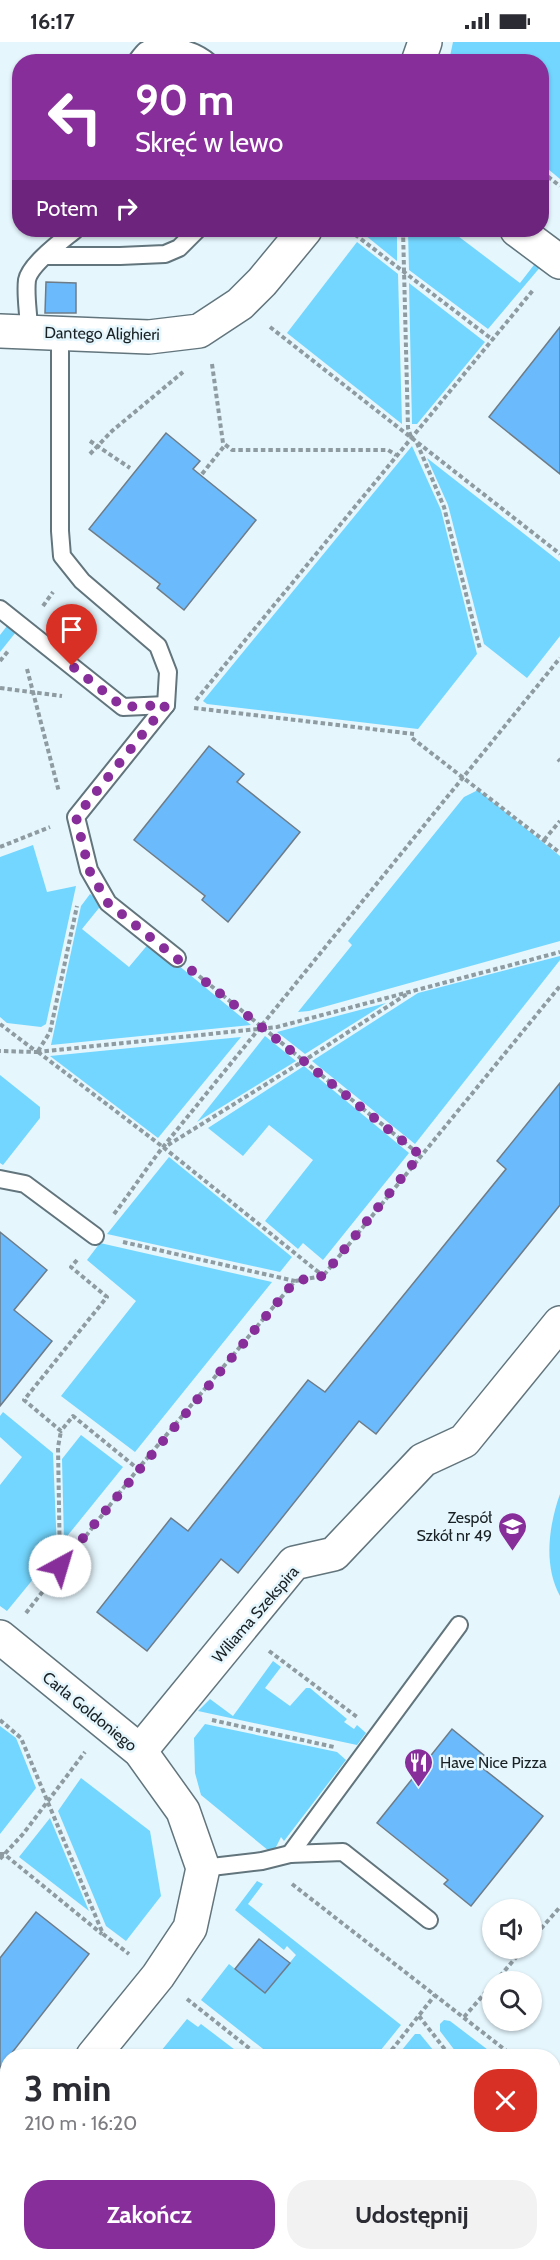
<!DOCTYPE html>
<html lang="pl">
<head>
<meta charset="utf-8">
<style>
	body { margin:0; font-family:Cabin,sans-serif; background:#f2f2f3; color:#2b2b33; height:100vh; display:flex; flex-direction:column; font-size:22px; white-space:nowrap }
	* { box-sizing:border-box; margin:0 }
	p { font-size:20px; color:#7c7c81 }
	.icon { flex:none; width:33px; height:33px; fill:none; stroke:currentColor; stroke-width:2; stroke-linecap:round; stroke-linejoin:round }
	.map { position:relative; flex:1; overflow:hidden }
	.panel { position:absolute; left:0px; top:2007px; width:561px; height:212px; display:flex; flex-direction:column; background:#fff; border-radius:24px 24px 0 0; box-shadow:0 2px 4px #0004 }
	.panel>* { flex:none }
	.banner { position:absolute; left:12px; top:12px; width:537px; height:183px; border-radius:24px; box-shadow:0 2px 4px #0004; background:#872e9b; color:#fff; overflow:hidden }
	.buttons { position:absolute; left:482px; top:1857px; display:grid; gap:12px }
	.buttons a { display:grid; place-items:center; width:60px; height:60px; border-radius:50%; background:#fff; box-shadow:0 2px 4px #0004; font-size:30px }
	.pin { position:absolute; display:grid; place-items:center; width:51px; height:51px; color:#fff; margin:-62px -26px; border-radius:50% 50% 50% 0; rotate:-45deg; box-shadow:0 0 6px #0007 }
	.pin .icon { rotate:45deg }
	.me { position:absolute; width:66px; margin:-33px; rotate:39deg; stroke-linejoin:round; filter:drop-shadow(0 0 4px #0008) }
	.turn { display:flex; align-items:center; gap:21px; height:126px; padding:0 24px; font-size:27px }
	.turn .icon { width:78px; height:78px; stroke-width:2.5 }
	.turn b { display:block; font-size:42px; line-height:51px }
	.then { display:flex; align-items:center; height:57px; padding:0 24px; background:#0003; gap:12px; font-size:22px }
	.round { display:grid; place-items:center; flex:none; width:63px; height:63px; border-radius:24px; background:#f2f2f3 }
	.summary { display:flex; align-items:center; justify-content:space-between; height:102px; padding:0 24px }
	h1 { font-size:36px; font-weight:700; line-height:45px }
	.button { display:flex; gap:12px; margin-top:auto; padding:12px 24px }
	.button a { flex:1; height:69px; border-radius:24px; background:#872e9b; color:#fff; font-size:24px; font-weight:700; line-height:69px; text-align:center }
	.button a+a { background:#f2f2f3; color:#2b2b33 }
	.status { display:flex; justify-content:space-between; align-items:center; height:42px; padding:0 30px; background:#fff; direction:ltr }
	.status svg { height:16px; fill:currentColor }
	.map>svg:first-child { display:block }
</style>
</head>
<body>
<div class="status"><b>16:17</b><svg viewBox="0 0 49 12"><path d="M0 12V9h3v3zM5 12V6h3v6zM10 12V3h3v9zM15 12V0h3v12zM26 1h20v11H26zM47 4h2v5h-2z"/></svg></div>
<div class="map">
<svg width="560" height="2218" viewBox="0 0 560 2218">
	<rect width="100%" height="100%" fill="#e5f6fd"/>
	<g fill="#73d6fe">
		<polygon points="453,0 560,0 560,137 542,122 542,20 449,19"/>
		<polygon points="369,188 397,188 397,219 365,193"/>
		<polygon points="408,188 450,188 520,241 537,219 542,223 488,287 409,228"/>
		<polygon points="357,200 398,232 402,382 287,291"/>
		<polygon points="409,241 485,300 417,382 412,382"/>
		<polygon points="412,404 441,468 477,612 418,687 207,662 203,659"/>
		<polygon points="427,416 560,520 560,594 527,636 484,602 448,463"/>
		<polygon points="7,584 16,590 0,610 0,593"/>
		<polygon points="478,748 560,814 560,899 309,969 298,970 352,903 348,899 464,755"/>
		<polygon points="33,803 47,850 76,844 46,982 41,985 7,981 0,975 0,815"/>
		<polygon points="90,852 103,861 82,887 129,925 150,900 251,983 51,1003 81,864"/>
		<polygon points="560,914 560,918 415,1102 312,1019 418,951"/>
		<polygon points="386,961 305,1012 277,990"/>
		<polygon points="265,994 296,1019 197,1080"/>
		<polygon points="241,995 158,1096 50,1014"/>
		<polygon points="304,1024 409,1111 323,1218 303,1201 298,1207 265,1179 313,1118 269,1083 243,1114 208,1086"/>
		<polygon points="0,1033 40,1065 40,1076 3,1123 0,1121"/>
		<polygon points="169,1115 292,1215 280,1230 107,1192"/>
		<polygon points="100,1201 272,1240 135,1410 61,1354 136,1259 87,1218"/>
		<polygon points="3,1370 53,1411 57,1508 7,1569 0,1564 0,1443 22,1415 0,1395 0,1374"/>
		<polygon points="81,1393 123,1425 64,1498 62,1417"/>
		<path d="M 560,1452 L 560,1554 C 543,1523 549,1483 560,1452 Z"/>
		<polygon points="273,1619 281,1625 265,1646 290,1664 306,1646 310,1646 347,1677 344,1680 354,1687 357,1683 366,1691 357,1703 198,1669 210,1657 233,1674"/>
		<polygon points="205,1682 337,1710 346,1718 284,1799 281,1795 275,1807 269,1809 201,1753 195,1731 194,1696"/>
		<polygon points="0,1684 16,1696 36,1746 0,1792"/>
		<polygon points="81,1736 150,1789 161,1854 126,1899 106,1884 58,1769"/>
		<polygon points="50,1776 89,1869 19,1815"/>
		<polygon points="257,1839 263,1842 248,1862 401,1983 376,2014 272,2014 201,1958 229,1922 265,1951 296,1913 287,1904 284,1908 235,1868"/>
		<polygon points="187,1977 198,1985 201,1982 243,2014 157,2014"/>
		<polygon points="444,1978 450,1979 496,2014 459,2014 440,1989 440,1982"/>
		<polygon points="415,1992 420,1992 438,2014 397,2014"/>
		<polygon points="554,2059 560,2064 560,2150 554,2141"/>
		<polygon points="554,2169 560,2178 560,2207 554,2208"/>
		<polygon points="7,2198 8,2211 129,2211 101,2218 0,2218 0,2207"/>
		<polygon points="385,2211 479,2211 486,2216"/>
		<polygon points="249,2212 337,2218 256,2218"/>
	</g>
	<g fill="#6bbafb" stroke="#6e7c88" stroke-width="1.5">
		<polygon points="46,240 76,241 76,271 45,271"/>
		<polygon points="560,285 560,432 489,375"/>
		<polygon points="166,391 200,419 193,427 256,478 184,568 157,546 160,542 89,487"/>
		<polygon points="209,704 244,732 237,740 300,790 228,880 202,858 205,854 134,798"/>
		<polygon points="560,1041 560,1163 376,1392 359,1379 238,1531 221,1517 147,1609 97,1570 171,1476 188,1489 308,1338 325,1350 506,1127 497,1119"/>
		<polygon points="0,1190 47,1228 14,1268 52,1299 0,1364"/>
		<polygon points="452,1687 486,1715 480,1724 543,1774 471,1864 444,1842 448,1838 377,1781"/>
		<polygon points="36,1870 89,1912 0,2026 0,1916"/>
		<polygon points="259,1897 290,1921 265,1951 235,1927"/>
	</g>
	<g fill="none" stroke-linecap="round" stroke-linejoin="round">
		<defs>
			<g id="service">
				<path d="M 136,20 C 139,16 142,11 146,8 C 165,0 193,6 209,20"/>
				<polyline points="45,214 120,214 165,212 179,206 197,188"/>
				<path d="M 29,290 C 29,273 25,254 27,238 C 30,222 63,198 75,188"/>
				<polyline points="60,290 60,489 62,514 82,539 158,604 168,630 166,663 76,775 89,828 108,861 177,916"/>
				<polyline points="0,567 123,665 166,663"/>
				<polyline points="0,1137 25,1142 95,1194"/>
				<polyline points="290,1812 459,1583"/>
				<polyline points="203,1826 262,1819 290,1812 343,1810 429,1878"/>
			</g>
			<g id="minor">
				<polyline points="418,20 425,0"/>
				<polyline points="517,188 560,220"/>
				<polyline points="0,289 149,295 199,289 240,262 262,240 305,188"/>
				<polyline points="0,1595 140,1709 183,1769 203,1826 190,1886 158,1934 93,2014"/>
				<polyline points="140,1709 294,1521 334,1512 423,1418 464,1399 560,1281"/>
				<polyline points="0,2130 8,2120"/>
			</g>
		</defs>
		<use href="#service" stroke="#62747c" stroke-width="20"/>
		<use href="#minor" stroke="#62747c" stroke-width="36"/>
		<g stroke="#8e9ba1" stroke-width="4" stroke-dasharray="4.5 3" stroke-linecap="butt">
			<polyline points="542,130 560,144"/>
			<polyline points="349,188 493,298"/>
			<polyline points="403,188 408,386 411,395"/>
			<polyline points="270,285 560,512"/>
			<polyline points="212,322 223,401 232,408 388,408 396,413"/>
			<polyline points="90,399 130,426"/>
			<polyline points="417,401 444,465 480,607"/>
			<polyline points="90,412 112,389 183,330"/>
			<polyline points="202,432 225,403"/>
			<polyline points="43,564 53,550"/>
			<polyline points="0,619 9,608"/>
			<polyline points="27,627 59,750"/>
			<polyline points="0,646 62,654"/>
			<polyline points="196,658 534,247"/>
			<polyline points="194,666 414,692"/>
			<polyline points="412,696 560,811"/>
			<polyline points="558,717 560,719"/>
			<polyline points="544,798 560,779"/>
			<polyline points="0,805 50,785"/>
			<polyline points="199,934 420,1113"/>
			<polyline points="0,982 37,1010 0,1009"/>
			<polyline points="38,1009 50,990 77,864"/>
			<polyline points="37,1010 277,985 560,910"/>
			<polyline points="38,1010 163,1105 322,1233"/>
			<polyline points="168,1103 305,1018 410,950"/>
			<path d="M 114,1172 C 131,1150 145,1128 163,1105 L 560,616"/>
			<polyline points="123,1200 295,1239"/>
			<polyline points="77,1218 71,1225 107,1255 24,1358 61,1389 73,1374 138,1427"/>
			<polyline points="60,1523 58,1405 61,1389"/>
			<polyline points="26,1571 138,1427 295,1239 323,1234 560,944"/>
			<polyline points="269,1609 357,1675"/>
			<polyline points="0,1678 21,1696 103,1892 129,1912"/>
			<polyline points="212,1678 334,1705"/>
			<polyline points="0,1812 4,1812 102,1892"/>
			<polyline points="0,1817 23,1792 85,1710"/>
			<polyline points="292,1842 513,2014"/>
			<polyline points="531,1898 560,1865"/>
			<polyline points="495,1940 524,1906"/>
			<polyline points="187,1957 259,2014"/>
			<polyline points="419,1974 450,2014"/>
			<polyline points="464,1975 492,1943"/>
			<polyline points="387,2014 435,1953"/>
			<polyline points="554,2047 560,2052"/>
			<polyline points="554,2155 560,2164"/>
			<polyline points="155,2211 164,2218"/>
			<polyline points="240,2211 248,2218"/>
			<polyline points="295,2211 435,2218"/>
			<polyline points="493,2211 501,2218"/>
			<polyline points="118,2218 146,2211"/>
			<polyline points="228,2218 234,2211"/>
			<polyline points="523,2218 560,2211"/>
		</g>
		<use href="#service" stroke="#fff" stroke-width="16"/>
		<use href="#minor" stroke="#fff" stroke-width="33"/>
	</g>
	<g fill="none" stroke-linecap="round" stroke-linejoin="round">
		<polyline stroke="#872e9b" stroke-width="10" stroke-dasharray="0 18" points="60,1524 295,1239 323,1234 420,1113 108,861 89,828 76,775 166,663 123,665 72,624"/>
	</g>
	<defs>
		<symbol id="school-pin" viewBox="-11 -11 22 30"><path d="M0 17L-7.5 6A9.5 9.5 0 1 1 7.5 6Z" fill="#872e9b" stroke="#e5f6fd"/><path d="M0-5L7-2L0 1L-7-2ZM-4 1L0 2.5L4 1V4Q0 6-4 4Z" fill="#fff"/></symbol>
		<symbol id="restaurant-pin" viewBox="-11 -11 22 30"><path d="M0 17L-7.5 6A9.5 9.5 0 1 1 7.5 6Z" fill="#872e9b" stroke="#e5f6fd"/><path d="M-5-6h1v4h1v-4h1v4h1v-4h1v5L-1.5 .5V6h-2V.5L-5-1ZM5-6V6H3V1.5H1.5Q1.5-4 5-6Z" fill="#fff"/></symbol>
	</defs>
	<g fill-rule="evenodd">
		<use href="#school-pin" x="496" y="1468" width="33" height="45"/>
		<use href="#restaurant-pin" x="402" y="1704" width="33" height="45"/>
	</g>
	<g text-anchor="middle" stroke-width="5" stroke-linejoin="round" paint-order="stroke">
		<g font-size="16" fill="#192124" stroke="#e5f6fd">
			<text transform="translate(102 291) rotate(1)" y="6">Dantego Alighieri</text>
			<text transform="translate(255 1572) rotate(-49)" y="6">Wiliama Szekspira</text>
			<text transform="translate(90 1669) rotate(39)" y="6">Carla Goldoniego</text>
		</g>
		<g font-size="16" fill="#192124" stroke="#e5f6fd" text-anchor="end">
			<text x="492" y="1481">Zespół<tspan x="492" dy="18">Szkół nr 49</tspan></text>
			<text x="440" y="1726" text-anchor="start">Have Nice Pizza</text>
		</g>
	</g>
</svg>
<div class="buttons">
<a><svg class="icon" aria-label="sound" viewBox="0 0 24 24"><path d="M4 9h4l5-4v14l-5-4H4zM17 9q2 3 0 6"/></svg></a>
<a><svg class="icon" aria-label="search" viewBox="0 0 24 24"><circle cx="10" cy="10" r="6"/><path d="M15 15l6 6"/></svg></a>
</div>
<div class="pin" style="left:72px;top:624px;background:#d93025"><svg class="icon" aria-label="arrive" viewBox="0 0 24 24"><path d="M6 21V4h12l-3 4 3 4H6"/></svg></div>
<svg class="me" style="left:60px;top:1524px" viewBox="-20 -20 40 40"><circle r="19" fill="#fff"/><path d="M0-13L10 11 0 6-10 11z" fill="#872e9b"/></svg>
<div class="banner">
<div class="turn"><svg class="icon" aria-label="left" viewBox="0 0 24 24"><path d="M17 20v-9H6M10 6l-5 5 5 5"/></svg><div><b>90 m</b>Skręć w lewo</div></div>
<div class="then">Potem<svg class="icon" aria-label="right" viewBox="0 0 24 24"><path d="M7 20v-9h11M14 6l5 5-5 5"/></svg></div>
</div>
<section class="panel">
<div class="summary"><div><h1>3 min</h1><p>210 m · 16:20</p></div><a class="round" style="background:#d93025;color:#fff"><svg class="icon" aria-label="close" viewBox="0 0 24 24"><path d="M6 6l12 12M18 6L6 18"/></svg></a></div>
<div class="button"><a>Zakończ</a><a>Udostępnij</a></div>
</section>
</div>
</body>
</html>
